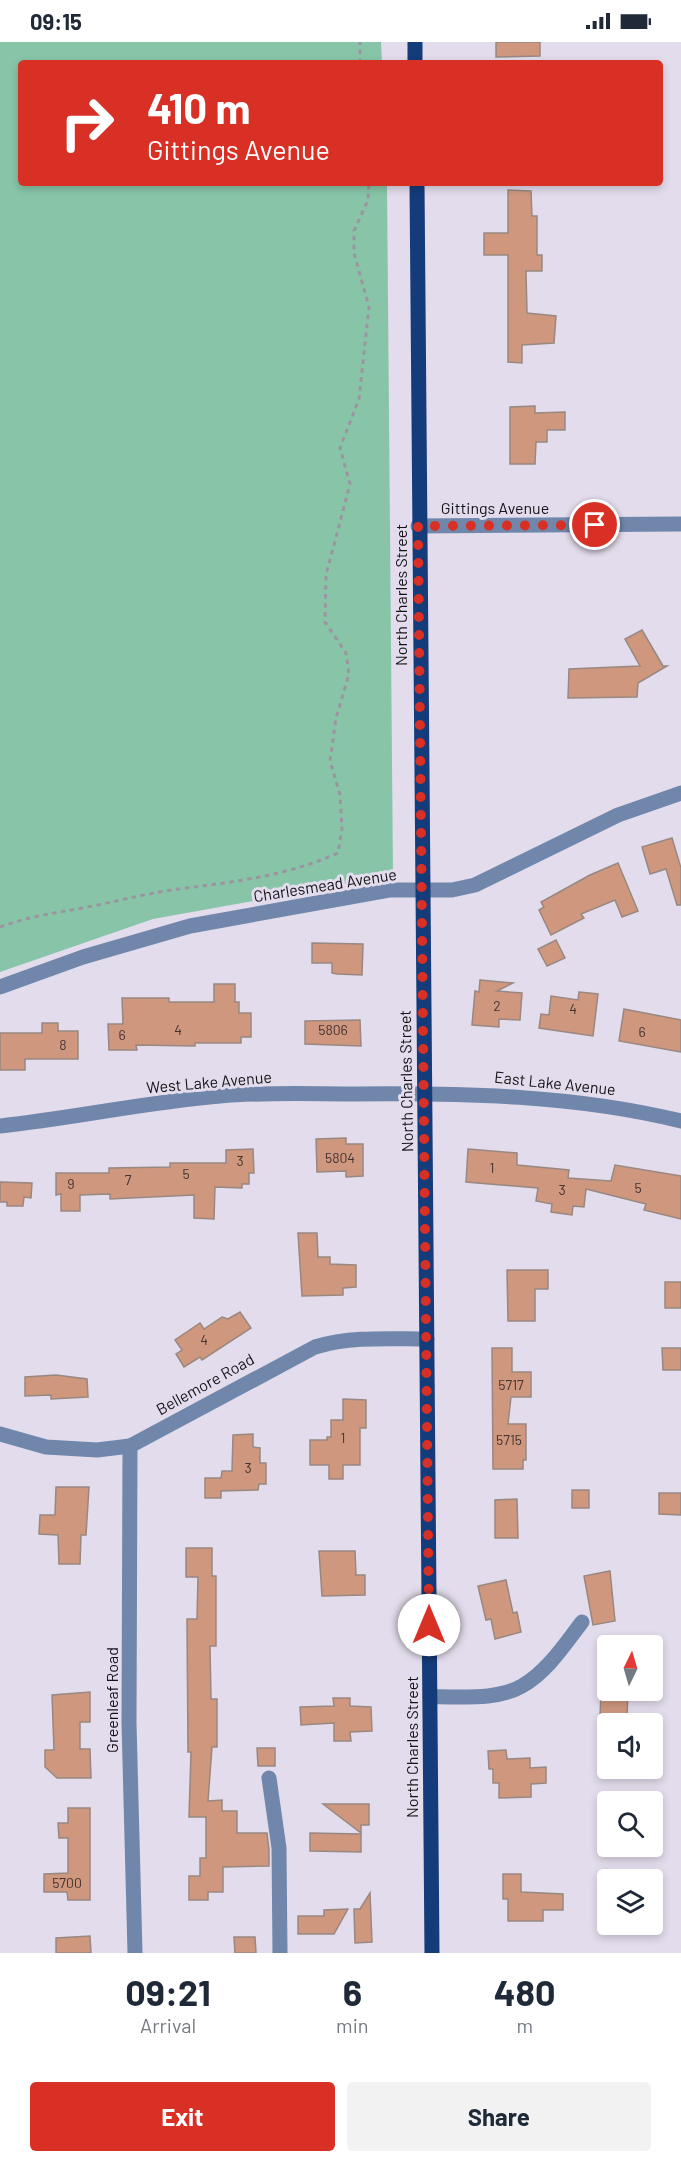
<!DOCTYPE html>
<html lang="en">
<head>
<meta charset="utf-8">
<style>
	body { margin:0; font-family:Barlow,sans-serif; background:#f2f2f3; color:#1f2937; height:100vh; display:flex; flex-direction:column; font-size:22px; white-space:nowrap }
	* { box-sizing:border-box; margin:0 }
	p { font-size:20px; color:#747a83 }
	.icon { flex:none; width:33px; height:33px; fill:none; stroke:currentColor; stroke-width:2; stroke-linecap:round; stroke-linejoin:round }
	.map { position:relative; height:1911px; overflow:hidden }
	.side { display:flex; flex-direction:column; background:#fff; flex:1 }
	.side>* { flex:none }
	.banner { position:absolute; left:18px; top:18px; width:645px; height:126px; border-radius:6px; box-shadow:0 3px 9px #0003; background:#d93025; color:#fff; overflow:hidden }
	.needle { width:39px; rotate:5deg }
	.fabs { position:absolute; left:597px; top:1593px; display:grid; gap:12px }
	.fabs a { display:grid; place-items:center; width:66px; height:66px; border-radius:6px; background:#fff; box-shadow:0 3px 9px #0003; font-size:30px }
	.pin { position:absolute; display:grid; place-items:center; width:51px; height:51px; color:#fff; margin:-26px; border:3px solid #fff; border-radius:50%; box-shadow:0 2px 6px #0007 }
	.me { position:absolute; width:66px; margin:-33px; rotate:0deg; stroke-linejoin:round; filter:drop-shadow(0 0 4px #0008) }
	.turn { display:flex; align-items:center; gap:21px; height:126px; padding:0 30px; font-size:27px }
	.turn .icon { width:78px; height:78px; stroke-width:2.5 }
	.turn b { display:block; font-size:42px; line-height:51px }
	.eta { display:flex; justify-content:space-evenly; align-items:center; height:102px; text-align:center }
	.eta b { font-size:36px; font-weight:700; line-height:42px }
	.action { display:flex; gap:12px; margin-top:auto; padding:12px 30px }
	.action a { flex:1; height:69px; border-radius:6px; background:#d93025; color:#fff; font-size:24px; font-weight:700; line-height:69px; text-align:center }
	.action a+a { background:#f2f2f3; color:#1f2937 }
	.status { display:flex; justify-content:space-between; align-items:center; height:42px; padding:0 30px; background:#fff; direction:ltr }
	.status svg { height:16px; fill:currentColor }
	.map>svg:first-child { display:block }
</style>
</head>
<body>
<div class="status"><b>09:15</b><svg viewBox="0 0 49 12"><path d="M0 12V9h3v3zM5 12V6h3v6zM10 12V3h3v9zM15 12V0h3v12zM26 1h20v11H26zM47 4h2v5h-2z"/></svg></div>
<div class="map">
<svg width="681" height="1911" viewBox="0 0 681 1911">
	<rect width="100%" height="100%" fill="#e3dcec"/>
	<polygon fill="#88c5a8" points="0,0 381,0 382,21 21,21 21,141 387,141 393,834 153,877 0,930"/>
	<g fill="#cf977e" stroke="#988881" stroke-width="1.5">
		<polygon points="496,0 540,0 540,14 496,15"/>
		<polygon points="508,148 531,149 532,174 537,174 537,213 542,213 542,229 526,229 527,271 556,274 554,301 522,303 522,321 508,320 508,213 484,213 484,191 508,191"/>
		<polygon points="535,364 535,371 565,370 565,388 547,388 547,400 536,400 535,422 510,422 510,365"/>
		<polygon points="642,588 663,624 667,624 638,641 637,655 568,656 569,627 640,624 625,597"/>
		<polygon points="672,796 681,826 681,863 677,863 666,827 650,832 642,805"/>
		<polygon points="618,821 638,869 622,875 615,858 581,872 584,876 551,893 539,868 544,865 541,860 590,833"/>
		<polygon points="556,898 565,916 547,924 538,907"/>
		<polygon points="312,901 363,902 362,933 337,932 332,931 332,921 312,921"/>
		<polygon points="480,938 513,941 497,949 522,951 520,978 499,977 499,985 472,983 475,949 479,950"/>
		<polygon points="214,942 235,942 235,960 239,960 239,971 251,971 251,995 241,995 241,1001 195,1001 195,1004 136,1003 137,1008 109,1008 108,982 123,982 122,956 169,956 169,960 214,960"/>
		<polygon points="579,950 598,952 593,994 539,986 541,972 549,973 551,954 578,958"/>
		<polygon points="624,967 681,978 681,1010 619,999"/>
		<polygon points="360,978 361,1004 305,1002 305,979"/>
		<polygon points="42,981 58,981 58,989 78,989 78,1017 25,1017 25,1028 0,1028 0,991 42,991"/>
		<polygon points="346,1096 346,1102 363,1102 363,1134 346,1135 346,1129 317,1130 316,1097"/>
		<polygon points="253,1107 254,1131 249,1131 249,1142 242,1142 242,1146 215,1145 214,1177 194,1176 194,1153 110,1157 110,1152 80,1153 80,1169 61,1169 61,1152 56,1153 56,1131 109,1131 109,1126 170,1125 170,1121 226,1121 226,1108"/>
		<polygon points="468,1107 517,1111 517,1123 569,1128 568,1136 611,1139 615,1123 681,1134 681,1177 644,1168 646,1162 586,1147 584,1165 573,1164 572,1173 551,1170 552,1162 536,1159 538,1146 466,1140"/>
		<polygon points="0,1140 32,1141 31,1156 24,1155 23,1164 7,1164 7,1160 0,1160"/>
		<polygon points="298,1191 317,1191 318,1215 330,1215 330,1222 356,1223 356,1245 343,1246 343,1253 302,1254"/>
		<polygon points="507,1228 548,1228 548,1247 535,1247 535,1279 508,1279"/>
		<rect x="665" y="1240" width="16" height="26"/>
		<polygon points="240,1270 251,1286 202,1318 200,1315 184,1325 176,1312 182,1308 175,1298 200,1281 204,1287 222,1275 228,1277"/>
		<polygon points="492,1306 512,1306 512,1330 531,1330 531,1355 511,1355 508,1382 526,1382 526,1418 523,1418 523,1427 493,1427"/>
		<polygon points="662,1306 681,1306 681,1328 663,1328"/>
		<polygon points="56,1333 87,1337 88,1355 51,1357 51,1353 25,1354 25,1335"/>
		<polygon points="343,1357 366,1358 366,1386 360,1386 360,1423 343,1423 343,1437 329,1437 329,1423 310,1423 310,1398 327,1398 327,1395 331,1395 331,1378 343,1378"/>
		<polygon points="253,1392 253,1405 260,1406 260,1421 266,1421 266,1442 259,1442 258,1448 221,1449 221,1456 205,1456 205,1436 221,1436 222,1429 232,1429 233,1393"/>
		<polygon points="56,1445 89,1445 86,1493 81,1493 80,1522 59,1522 58,1493 39,1492 40,1473 55,1473"/>
		<rect x="572" y="1448" width="17" height="18"/>
		<polygon points="659,1451 681,1451 681,1473 659,1472"/>
		<polygon points="517,1457 518,1496 495,1496 495,1458"/>
		<polygon points="186,1506 212,1506 212,1534 216,1534 216,1604 210,1604 211,1657 217,1657 217,1705 212,1705 208,1759 222,1758 222,1769 237,1769 237,1791 267,1791 269,1807 269,1824 223,1825 223,1850 208,1850 208,1858 189,1858 189,1834 200,1834 200,1816 206,1816 206,1775 189,1775 191,1710 188,1710 187,1577 197,1577 198,1535 186,1535"/>
		<polygon points="319,1509 355,1509 356,1533 365,1533 365,1553 322,1554"/>
		<polygon points="610,1529 615,1579 593,1583 584,1534"/>
		<polygon points="506,1538 513,1571 517,1570 521,1590 495,1597 491,1577 486,1578 478,1544"/>
		<polygon points="601,1648 628,1648 627,1677 600,1676"/>
		<polygon points="90,1650 90,1680 80,1680 80,1707 90,1707 91,1736 57,1736 45,1725 45,1708 54,1708 52,1653"/>
		<polygon points="333,1656 350,1656 350,1664 371,1665 372,1689 350,1690 351,1699 334,1699 334,1681 301,1683 300,1665 334,1664"/>
		<polygon points="257,1706 275,1706 275,1724 258,1724"/>
		<polygon points="506,1708 507,1717 530,1716 530,1726 546,1725 546,1741 531,1742 531,1755 499,1756 499,1741 493,1741 493,1727 489,1727 488,1709"/>
		<polygon points="323,1762 369,1762 369,1783 361,1783 361,1791"/>
		<polygon points="68,1766 90,1766 90,1858 68,1858 67,1850 44,1850 44,1832 68,1831 68,1796 59,1796 58,1781 68,1781"/>
		<polygon points="310,1791 361,1792 361,1810 310,1809"/>
		<polygon points="503,1832 521,1832 521,1850 563,1852 563,1868 543,1868 543,1879 508,1879 508,1857 503,1857"/>
		<polygon points="370,1851 372,1900 355,1901 354,1867 360,1867"/>
		<polygon points="348,1867 334,1892 298,1892 298,1874 324,1874 324,1868"/>
		<polygon points="90,1894 91,1911 56,1911 56,1896"/>
		<polygon points="234,1895 255,1895 256,1911 235,1911"/>
	</g>
	<g fill="none" stroke-linecap="round" stroke-linejoin="round">
		<g stroke="#9b95a1" stroke-width="3" stroke-dasharray="4.5 4.5" stroke-linecap="butt">
			<polyline points="360,21 360,0"/>
			<path d="M 0,885 C 32,873 64,870 98,863 C 125,857 151,851 178,847 C 233,840 287,834 338,811 L 342,787 L 340,753 L 330,719 L 336,676 L 349,632 L 346,611 L 325,580 L 326,533 L 350,442 L 340,406 L 359,357 L 369,265 L 354,211 L 354,189 L 368,158 L 369,141"/>
		</g>
		<g stroke="#7087ab" stroke-width="15">
			<polyline points="418,484 681,482"/>
			<polyline points="0,945 83,915 190,884 389,848 452,848 475,843 618,773 681,751"/>
			<path d="M 0,1084 C 74,1076 147,1060 220,1054 C 266,1050 311,1052 356,1052 C 466,1051 574,1053 681,1079"/>
			<path d="M 0,1392 L 46,1405 L 97,1408 L 130,1404 L 315,1305 C 352,1294 390,1297 427,1297"/>
			<polyline points="130,1404 129,1681 135,1911"/>
			<path d="M 430,1655 C 458,1654 496,1659 522,1644 C 547,1630 565,1602 582,1580"/>
			<polyline points="269,1736 279,1806 280,1911"/>
		</g>
		<g stroke="#143b7a" stroke-width="15">
			<polyline points="415,0 415,21"/>
			<polyline points="417,141 432,1911"/>
		</g>
	</g>
	<g fill="none" stroke-linecap="round" stroke-linejoin="round">
		<polyline stroke="#d93025" stroke-width="10" stroke-dasharray="0 18" points="429,1583 418,484 595,483"/>
	</g>
	<g text-anchor="middle" stroke-width="6" stroke-linejoin="round" paint-order="stroke">
		<g font-size="14" fill="#433331">
			<text x="497" y="969">2</text>
			<text x="573" y="972">4</text>
			<text x="178" y="993">4</text>
			<text x="333" y="993">5806</text>
			<text x="642" y="995">6</text>
			<text x="122" y="998">6</text>
			<text x="63" y="1008">8</text>
			<text x="340" y="1121">5804</text>
			<text x="240" y="1124">3</text>
			<text x="492" y="1131">1</text>
			<text x="186" y="1137">5</text>
			<text x="128" y="1143">7</text>
			<text x="71" y="1147">9</text>
			<text x="638" y="1151">5</text>
			<text x="562" y="1153">3</text>
			<text x="204" y="1303">4</text>
			<text x="511" y="1348">5717</text>
			<text x="343" y="1401">1</text>
			<text x="509" y="1403">5715</text>
			<text x="248" y="1431">3</text>
			<text x="67" y="1846">5700</text>
		</g>
		<g font-size="16" fill="#141217" stroke="#e3dcec">
			<text x="495" y="472">Gittings Avenue</text>
			<text transform="translate(401 553) rotate(-90)" y="6">North Charles Street</text>
			<text transform="translate(325 843) rotate(-9)" y="6">Charlesmead Avenue</text>
			<text transform="translate(406 1039) rotate(-91)" y="6">North Charles Street</text>
			<text transform="translate(209 1040) rotate(-5)" y="6">West Lake Avenue</text>
			<text transform="translate(555 1041) rotate(6)" y="6">East Lake Avenue</text>
			<text transform="translate(205 1342) rotate(-29)" y="6">Bellemore Road</text>
			<text transform="translate(112 1658) rotate(-90)" y="6">Greenleaf Road</text>
			<text transform="translate(412 1705) rotate(-90)" y="6">North Charles Street</text>
		</g>
	</g>
</svg>
<div class="fabs">
<a><svg class="needle" viewBox="-14 -14 28 28"><path d="M0-13l5 13h-10z" fill="#e53935"/><path d="M0 13l5-13h-10z" fill="#747a83"/></svg></a>
<a><svg class="icon" aria-label="sound" viewBox="0 0 24 24"><path d="M4 9h4l5-4v14l-5-4H4zM17 9q2 3 0 6"/></svg></a>
<a><svg class="icon" aria-label="search" viewBox="0 0 24 24"><circle cx="10" cy="10" r="6"/><path d="M15 15l6 6"/></svg></a>
<a><svg class="icon" aria-label="layers" viewBox="0 0 24 24"><path d="M12 4l9 5-9 5-9-5zM3 14l9 5 9-5"/></svg></a>
</div>
<div class="pin" style="left:595px;top:483px;background:#d93025"><svg class="icon" aria-label="arrive" viewBox="0 0 24 24"><path d="M6 21V4h12l-3 4 3 4H6"/></svg></div>
<svg class="me" style="left:429px;top:1583px" viewBox="-20 -20 40 40"><circle r="19" fill="#fff"/><path d="M0-13L10 11 0 6-10 11z" fill="#d93025"/></svg>
<div class="banner">
<div class="turn"><svg class="icon" aria-label="right" viewBox="0 0 24 24"><path d="M7 20v-9h11M14 6l5 5-5 5"/></svg><div><b>410 m</b>Gittings Avenue</div></div>
</div>
</div>
<section class="side">
<div class="eta">
<div><b>09:21</b><p>Arrival</p></div>
<div><b>6</b><p>min</p></div>
<div><b>480</b><p>m</p></div>
</div>
<div class="action"><a>Exit</a><a>Share</a></div>
</section>
</body>
</html>
